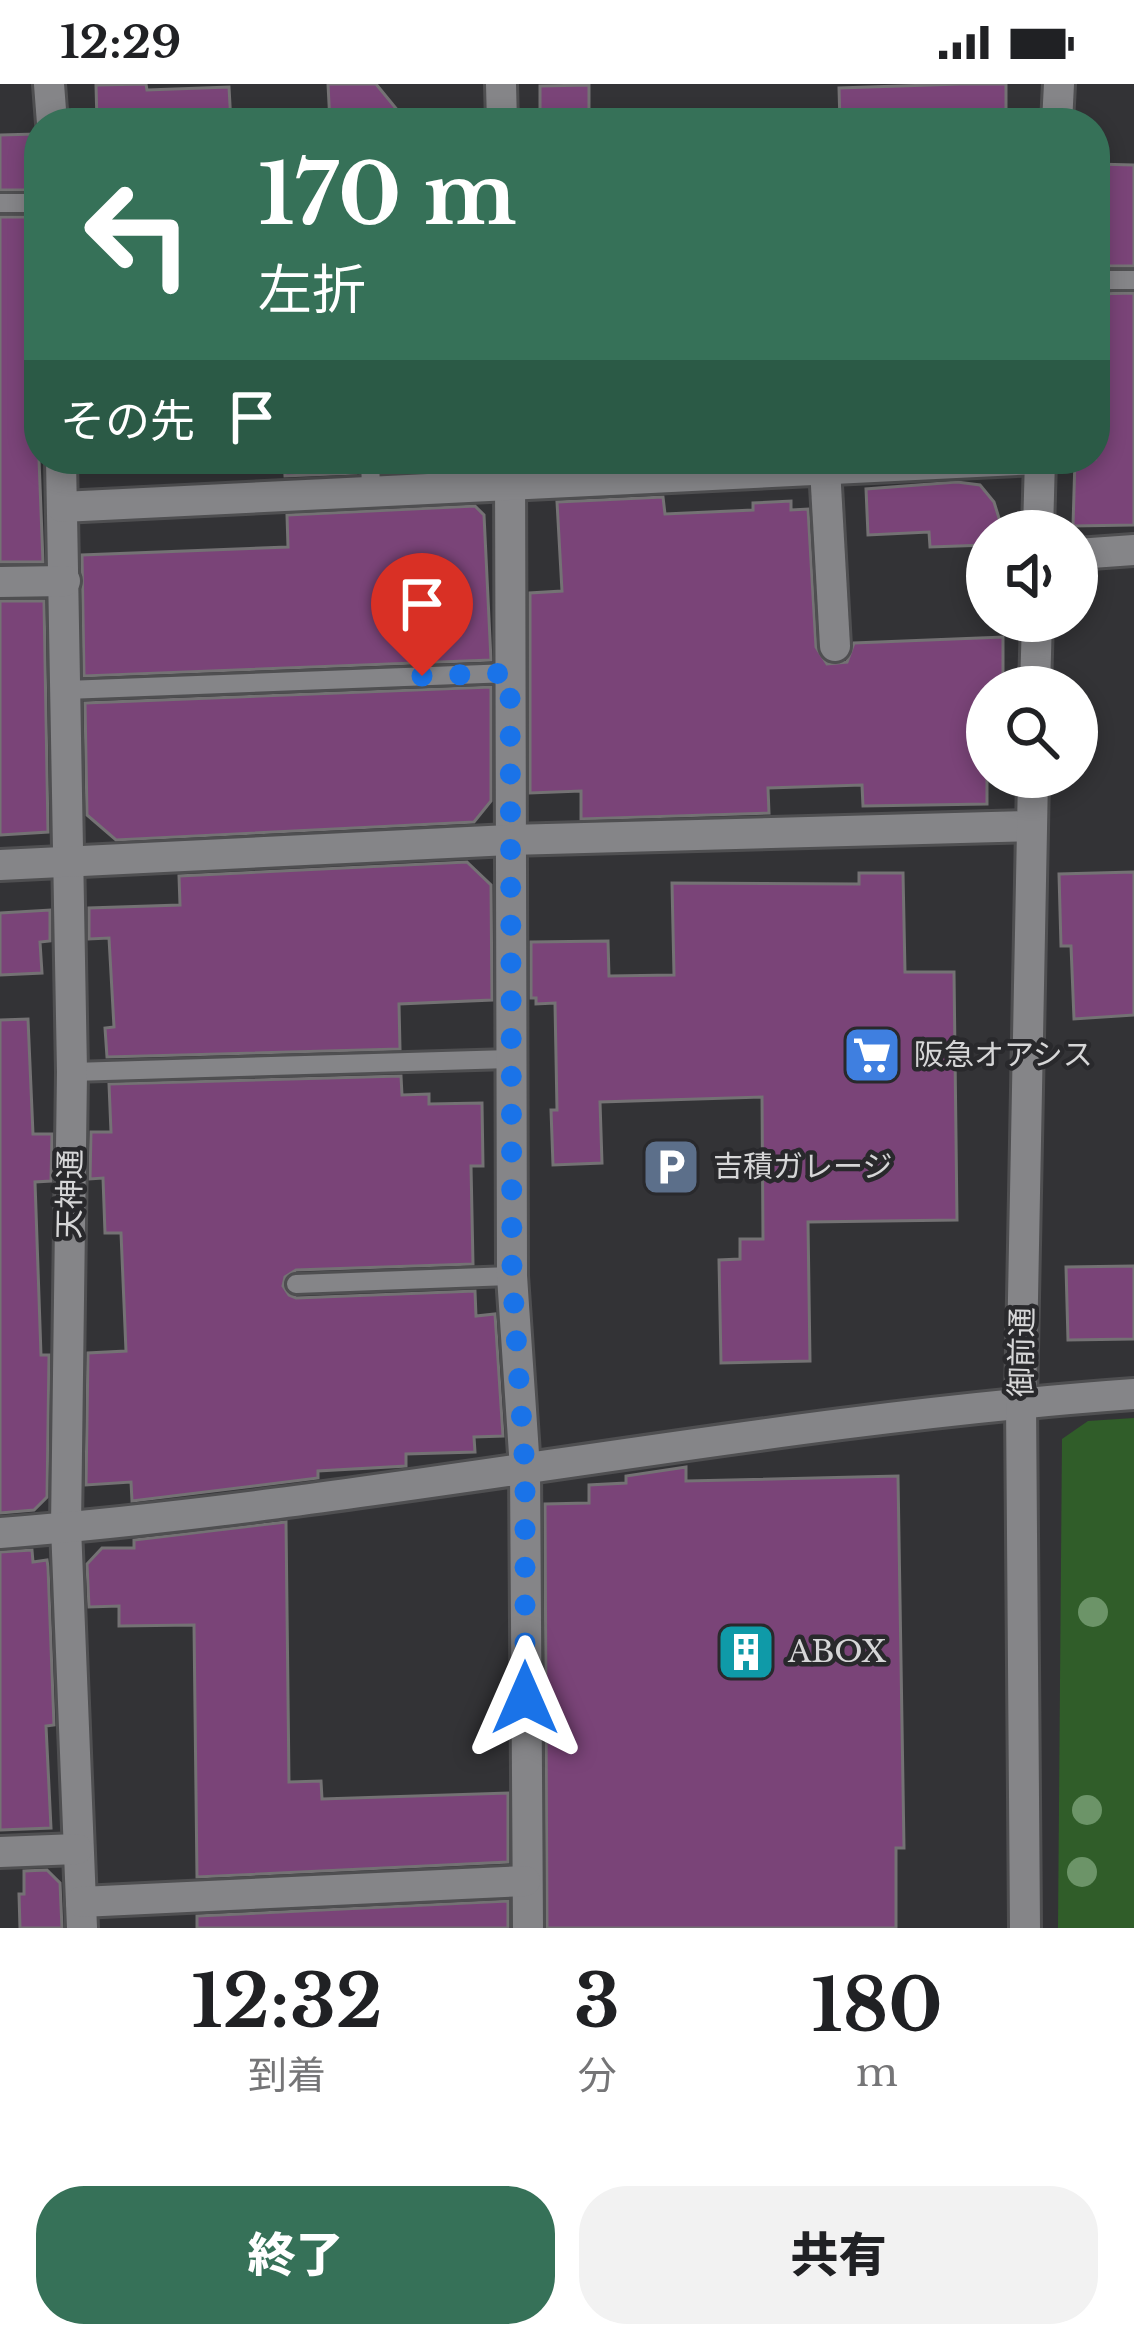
<!DOCTYPE html>
<html lang="ja">
<head>
<meta charset="utf-8">
<style>
	body { margin:0; font-family:"Libre Baskerville","Noto Sans JP",serif; background:#f2f2f2; color:#202124; height:100vh; display:flex; flex-direction:column; font-size:45px; white-space:nowrap }
	* { box-sizing:border-box; margin:0 }
	p { font-size:39px; color:#757577 }
	.icon { flex:none; width:66px; height:66px; fill:none; stroke:currentColor; stroke-width:2; stroke-linecap:round; stroke-linejoin:round }
	.map { position:relative; height:1844px; overflow:hidden }
	.side { display:flex; flex-direction:column; background:#fff; flex:1 }
	.side>* { flex:none }
	.hud { position:absolute; left:24px; top:24px; width:1086px; height:366px; border-radius:48px; box-shadow:0 6px 18px #0003; background:#367158; color:#fff; overflow:hidden }
	.buttons { position:absolute; left:966px; top:426px; display:grid; gap:24px }
	.buttons a { display:grid; place-items:center; width:132px; height:132px; border-radius:50%; background:#fff; box-shadow:0 6px 18px #0003; font-size:60px }
	.pin { position:absolute; display:grid; place-items:center; width:102px; height:102px; color:#fff; margin:-123px -51px; border-radius:50% 50% 50% 0; rotate:-45deg; box-shadow:0 0 12px #0007 }
	.pin .icon { rotate:45deg }
	.me { position:absolute; width:132px; margin:-66px; rotate:0deg; stroke-linejoin:round; filter:drop-shadow(0 0 9px #0008) }
	.turn { display:flex; align-items:center; gap:42px; height:252px; padding:0 36px; font-size:54px }
	.turn .icon { width:156px; height:156px; stroke-width:2.5 }
	.turn b { display:block; font-size:84px; line-height:102px }
	.then { display:flex; align-items:center; height:114px; padding:0 36px; background:#0003; gap:24px; font-size:45px }
	.eta { display:flex; justify-content:space-evenly; align-items:center; height:204px; text-align:center }
	.eta b { font-size:72px; font-weight:800; line-height:84px }
	.cta { display:flex; gap:24px; margin-top:auto; padding:24px 36px }
	.cta a { flex:1; height:138px; border-radius:48px; background:#367158; color:#fff; font-size:48px; font-weight:800; line-height:138px; text-align:center }
	.cta a+a { background:#f2f2f2; color:#202124 }
	.status { display:flex; justify-content:space-between; align-items:center; height:84px; padding:0 60px; background:#fff; direction:ltr }
	.status svg { height:33px; fill:currentColor }
	.map>svg:first-child { display:block }
</style>
</head>
<body>
<div class="status"><b>12:29</b><svg viewBox="0 0 49 12"><path d="M0 12V9h3v3zM5 12V6h3v6zM10 12V3h3v9zM15 12V0h3v12zM26 1h20v11H26zM47 4h2v5h-2z"/></svg></div>
<div class="map">
<svg width="1134" height="1844" viewBox="0 0 1134 1844">
	<rect width="100%" height="100%" fill="#333336"/>
	<polygon fill="#305d29" points="1134,1334 1134,1844 1058,1844 1062,1355 1088,1337"/>
	<g fill="#7a4478" stroke="#747274" stroke-width="3">
		<polygon points="146,0 147,6 229,3 231,39 97,39 96,1"/>
		<polygon points="328,0 376,0 408,39 330,39"/>
		<polygon points="960,0 1006,0 1006,39 840,39 839,4"/>
		<polygon points="589,1 589,37 540,38 540,2"/>
		<polygon points="36,50 39,106 0,106 0,51"/>
		<polygon points="1095,80 1134,81 1134,182 1098,182 1100,121 1095,121"/>
		<polygon points="0,133 39,133 39,375 43,478 0,478"/>
		<polygon points="1134,209 1134,441 1073,442 1075,375 1095,375 1095,210"/>
		<polygon points="284,375 356,375 356,389 285,392"/>
		<polygon points="957,398 980,401 994,418 1003,447 987,447 987,461 930,463 929,448 868,451 866,405"/>
		<polygon points="663,413 665,430 753,426 753,419 791,417 791,426 808,425 816,563 827,580 847,578 854,559 1003,553 1003,603 987,603 987,720 863,722 862,701 768,704 769,729 581,735 581,707 530,709 530,509 562,507 557,418"/>
		<polygon points="475,422 484,431 491,576 84,592 82,471 288,463 287,431"/>
		<polygon points="0,517 44,517 48,748 0,751"/>
		<polygon points="491,603 491,717 474,738 116,756 87,731 85,619"/>
		<polygon points="467,778 491,801 492,916 399,920 400,965 107,973 105,944 114,943 109,854 89,855 89,824 180,821 179,792"/>
		<polygon points="1134,788 1134,931 1074,935 1071,862 1061,862 1059,790"/>
		<polygon points="859,789 903,789 905,888 954,888 957,1136 808,1138 810,1277 721,1279 719,1176 740,1175 740,1155 763,1155 762,1013 600,1018 602,1079 553,1081 551,1026 557,1026 555,919 536,920 536,914 531,914 531,858 608,857 609,892 674,891 672,799 859,800"/>
		<polygon points="50,826 50,857 40,858 42,889 0,891 0,829"/>
		<polygon points="28,935 33,1050 52,1050 51,1097 35,1098 41,1271 49,1271 47,1413 34,1426 0,1429 0,936"/>
		<polygon points="401,992 402,1011 429,1010 429,1020 482,1019 483,1082 471,1082 473,1180 296,1186 285,1193 283,1202 289,1211 296,1214 475,1207 476,1232 495,1230 503,1352 474,1353 475,1368 406,1370 406,1382 318,1387 318,1394 140,1416 132,1417 131,1398 86,1401 88,1269 126,1267 121,1149 105,1149 103,1094 90,1095 91,1048 111,1048 109,1000"/>
		<polygon points="1134,1182 1134,1255 1068,1256 1066,1183"/>
		<polygon points="686,1383 686,1397 898,1392 904,1764 896,1764 896,1844 547,1844 545,1420 589,1419 589,1401 626,1399 626,1392"/>
		<polygon points="286,1438 289,1698 321,1697 322,1715 508,1709 508,1778 197,1793 194,1541 119,1542 119,1522 89,1523 87,1480 102,1464 134,1464 134,1456"/>
		<polygon points="32,1466 33,1478 47,1476 48,1483 54,1641 46,1642 51,1744 0,1746 0,1468"/>
		<polygon points="47,1786 60,1799 62,1844 20,1844 19,1810 24,1810 24,1787"/>
		<polygon points="508,1817 508,1844 197,1844 197,1832"/>
	</g>
	<g fill="none" stroke-linecap="round" stroke-linejoin="round">
		<defs>
			<g id="service">
				<polyline points="0,119 39,119"/>
				<polyline points="1095,196 1134,196"/>
				<polyline points="370,375 371,406"/>
				<polyline points="66,606 510,589"/>
				<polyline points="72,988 510,975"/>
				<polyline points="296,1200 512,1192"/>
			</g>
			<g id="minor">
				<polyline points="49,0 52,39"/>
				<polyline points="501,0 502,39"/>
				<polyline points="61,375 72,988 66,1443 82,1844"/>
				<polyline points="510,375 512,1192 525,1385 528,1844"/>
				<polyline points="825,384 835,562"/>
				<polyline points="62,423 1036,375"/>
				<polyline points="1077,470 1134,466"/>
				<polyline points="0,498 65,497"/>
				<polyline points="0,781 509,756 1032,742"/>
				<path d="M 0,1449 C 380,1419 754,1337 1134,1310"/>
				<polyline points="0,1768 77,1765"/>
				<polyline points="81,1818 525,1797"/>
			</g>
			<g id="tertiary">
				<polyline points="1057,39 1059,0"/>
				<polyline points="1038,447 1040,375"/>
				<polyline points="1035,603 1037,537"/>
				<polyline points="1025,1844 1021,1318 1033,693"/>
			</g>
		</defs>
		<use href="#service" stroke="#4f4f51" stroke-width="24"/>
		<use href="#minor" stroke="#4f4f51" stroke-width="36"/>
		<use href="#tertiary" stroke="#4f4f51" stroke-width="36"/>
		<use href="#service" stroke="#858588" stroke-width="18"/>
		<use href="#minor" stroke="#858588" stroke-width="30"/>
		<use href="#tertiary" stroke="#858588" stroke-width="30"/>
	</g>
	<g fill="#6c9468">
		<circle cx="1093" cy="1528" r="15"/>
		<circle cx="1087" cy="1726" r="15"/>
		<circle cx="1082" cy="1788" r="15"/>
	</g>
	<g fill="none" stroke-linecap="round" stroke-linejoin="round">
		<polyline stroke="#1a73e8" stroke-width="21" stroke-dasharray="0 37.8" points="422,592 510,589 512,1192 525,1385 525,1614"/>
	</g>
	<defs>
		<symbol id="supermarket-square" viewBox="-11 -11 22 22"><rect x="-9" y="-9" width="18" height="18" rx="4" fill="#3f7fe0" stroke="#29292c"/><path d="M-6-5.5h2.5l.6 2H6L4.5 2H-2.5L-4.4-4H-6ZM-1.5 3.2a1.3 1.3 0 1 0 .1 0ZM3 3.2a1.3 1.3 0 1 0 .1 0Z" fill="#fff"/></symbol>
		<symbol id="parking-square" viewBox="-11 -11 22 22"><rect x="-9" y="-9" width="18" height="18" rx="4" fill="#5c6f8a" stroke="#29292c"/><path d="M-3.5-5.5H1a3.5 3.5 0 0 1 0 7H-1V5.5H-3.5ZM-1-3.4V-.6H.8a1.4 1.4 0 0 0 0-2.8Z" fill="#fff"/></symbol>
		<symbol id="building-square" viewBox="-11 -11 22 22"><rect x="-9" y="-9" width="18" height="18" rx="4" fill="#0f9aa8" stroke="#29292c"/><path d="M-4-6H4V6H1V3H-1V6H-4ZM-2.5-4.3h1.7v1.8h-1.7ZM.8-4.3h1.7v1.8H.8ZM-2.5-1h1.7V.8h-1.7ZM.8-1h1.7V.8H.8Z" fill="#fff"/></symbol>
	</defs>
	<g fill-rule="evenodd">
		<use href="#supermarket-square" x="839" y="938" width="66" height="66"/>
		<use href="#parking-square" x="638" y="1050" width="66" height="66"/>
		<use href="#building-square" x="713" y="1535" width="66" height="66"/>
	</g>
	<g text-anchor="middle" stroke-width="9" stroke-linejoin="round" paint-order="stroke">
		<g font-size="30" fill="#d6d6d7" stroke="#29292c" text-anchor="start">
			<text x="914" y="981">阪急オアシス</text>
			<text x="713" y="1093">吉積ガレージ</text>
			<text x="788" y="1578">ABOX</text>
		</g>
		<g font-size="30" fill="#d6d6d7" stroke="#29292c">
			<text transform="translate(70 1110) rotate(-89)" y="10">天神通</text>
			<text transform="translate(1022 1268) rotate(-89)" y="10">御前通</text>
		</g>
	</g>
</svg>
<div class="buttons">
<a><svg class="icon" aria-label="sound" viewBox="0 0 24 24"><path d="M4 9h4l5-4v14l-5-4H4zM17 9q2 3 0 6"/></svg></a>
<a><svg class="icon" aria-label="search" viewBox="0 0 24 24"><circle cx="10" cy="10" r="6"/><path d="M15 15l6 6"/></svg></a>
</div>
<div class="pin" style="left:422px;top:592px;background:#d93025"><svg class="icon" aria-label="arrive" viewBox="0 0 24 24"><path d="M6 21V4h12l-3 4 3 4H6"/></svg></div>
<svg class="me" style="left:525px;top:1614px" viewBox="-20 -20 40 40"><path d="M0-17L14 15 0 8-14 15z" fill="#1a73e8" stroke="#fff" stroke-width="4"/></svg>
<div class="hud">
<div class="turn"><svg class="icon" aria-label="left" viewBox="0 0 24 24"><path d="M17 20v-9H6M10 6l-5 5 5 5"/></svg><div><b>170 m</b>左折</div></div>
<div class="then">その先<svg class="icon" aria-label="arrive" viewBox="0 0 24 24"><path d="M6 21V4h12l-3 4 3 4H6"/></svg></div>
</div>
</div>
<section class="side">
<div class="eta">
<div><b>12:32</b><p>到着</p></div>
<div><b>3</b><p>分</p></div>
<div><b>180</b><p>m</p></div>
</div>
<div class="cta"><a>終了</a><a>共有</a></div>
</section>
</body>
</html>
